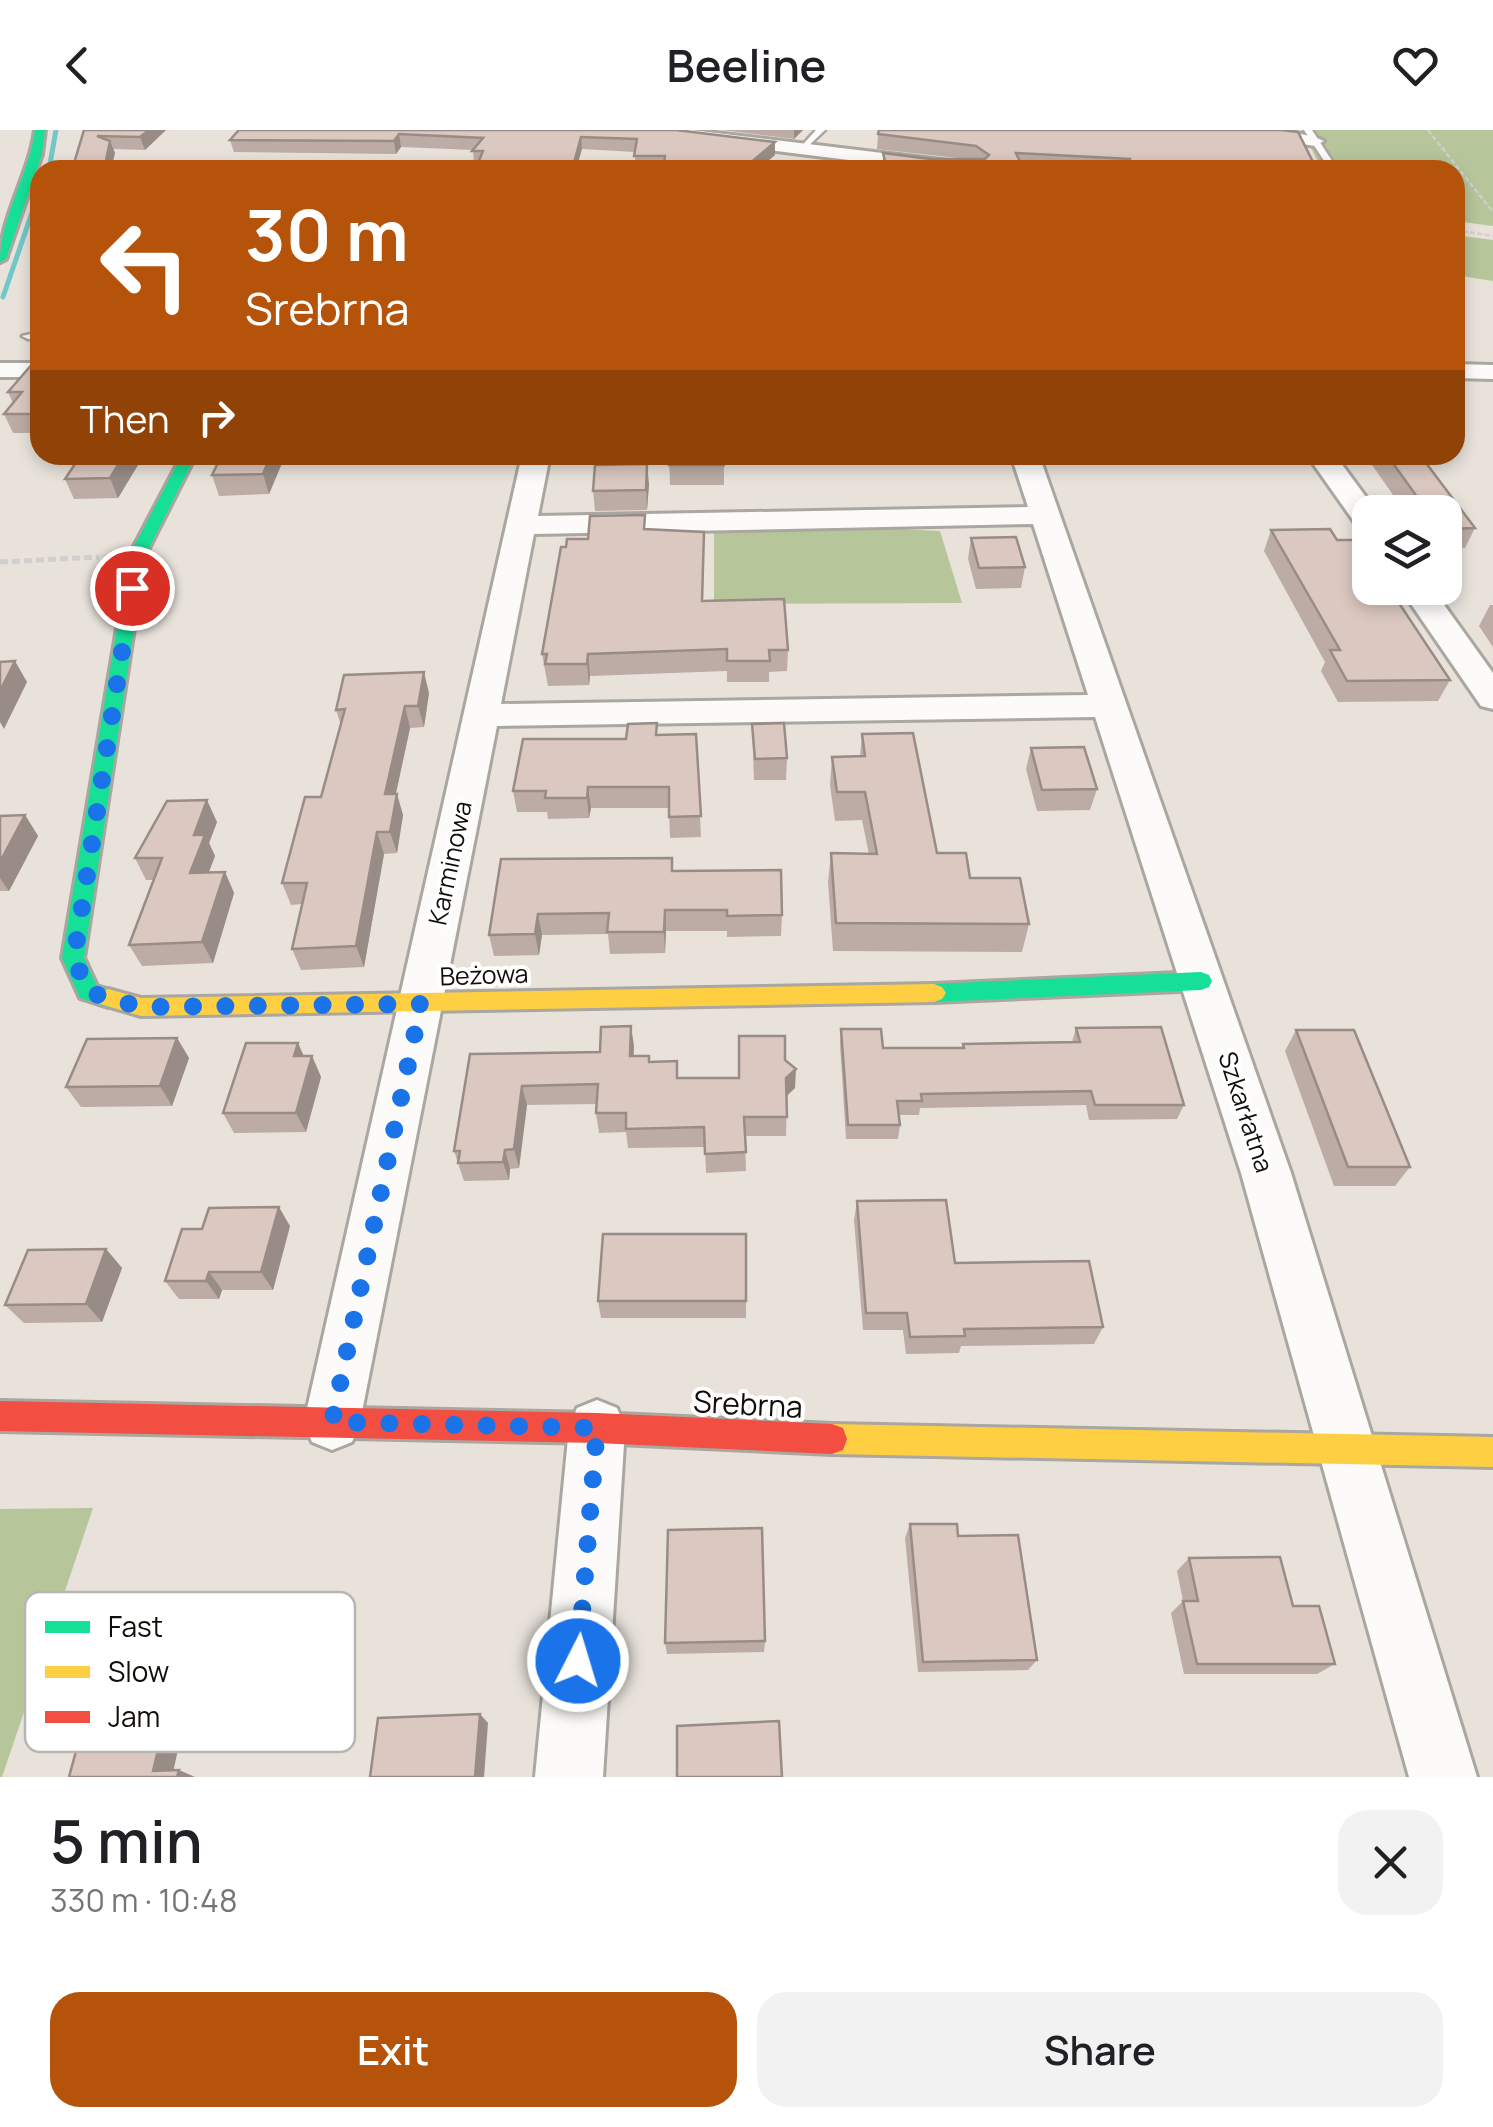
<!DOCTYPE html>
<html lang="en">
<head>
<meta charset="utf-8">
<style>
	body { margin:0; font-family:Manrope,sans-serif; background:#f2f2f2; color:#202124; height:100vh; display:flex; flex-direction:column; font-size:38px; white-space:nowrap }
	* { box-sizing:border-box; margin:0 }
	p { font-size:32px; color:#757577 }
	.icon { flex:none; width:55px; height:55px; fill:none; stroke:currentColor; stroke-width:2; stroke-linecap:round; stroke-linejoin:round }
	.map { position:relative; height:1647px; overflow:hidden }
	.sheet { display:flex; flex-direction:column; background:#fff; flex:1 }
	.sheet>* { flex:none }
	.hud { position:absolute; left:30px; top:30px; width:1435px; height:305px; border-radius:30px; box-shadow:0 5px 15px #0003; background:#b45309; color:#fff; overflow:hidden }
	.controls { position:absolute; left:1352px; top:365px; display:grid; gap:20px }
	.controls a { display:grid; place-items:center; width:110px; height:110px; border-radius:20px; background:#fff; box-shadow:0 5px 15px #0003; font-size:50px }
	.pin { position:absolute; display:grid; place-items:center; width:85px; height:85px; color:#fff; margin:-42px; border:5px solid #fff; border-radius:50%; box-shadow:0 2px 10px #0007 }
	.me { position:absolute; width:110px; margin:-55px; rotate:5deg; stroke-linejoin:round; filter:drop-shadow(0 0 8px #0008) }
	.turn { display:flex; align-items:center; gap:35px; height:210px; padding:0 50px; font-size:45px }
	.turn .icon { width:130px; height:130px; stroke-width:2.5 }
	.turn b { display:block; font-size:70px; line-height:85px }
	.then { display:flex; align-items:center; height:95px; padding:0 50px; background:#0003; gap:20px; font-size:38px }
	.round { display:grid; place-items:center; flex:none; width:105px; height:105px; border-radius:30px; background:#f2f2f2 }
	.headline { display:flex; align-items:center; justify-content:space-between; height:170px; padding:0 50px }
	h1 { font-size:60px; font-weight:600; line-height:75px }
	.action { display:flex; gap:20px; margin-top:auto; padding:20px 50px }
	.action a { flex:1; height:115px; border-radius:30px; background:#b45309; color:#fff; font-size:40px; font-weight:600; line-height:115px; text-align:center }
	.action a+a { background:#f2f2f2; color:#202124 }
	header { display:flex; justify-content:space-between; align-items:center; height:130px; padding:0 50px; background:#fff; font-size:45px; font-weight:600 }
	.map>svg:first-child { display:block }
</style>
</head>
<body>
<header><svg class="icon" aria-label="back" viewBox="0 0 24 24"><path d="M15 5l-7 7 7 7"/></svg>Beeline<svg class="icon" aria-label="heart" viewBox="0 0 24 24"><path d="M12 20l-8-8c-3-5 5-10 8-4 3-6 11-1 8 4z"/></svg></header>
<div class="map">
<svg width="1493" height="1647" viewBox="0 0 1493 1647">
	<rect width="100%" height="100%" fill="#e8e2db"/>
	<g fill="#b6c59a">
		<polygon points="1302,0 1493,0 1493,96 1455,91 1455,40 1322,40"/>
		<polygon points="1455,105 1493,110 1493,151 1455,145"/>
		<polygon points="761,392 940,401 962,473 714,474 714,394"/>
		<polygon points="93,1378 2,1647 0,1647 0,1379"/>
	</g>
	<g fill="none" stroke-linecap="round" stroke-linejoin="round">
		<g stroke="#72c7c9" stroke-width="5">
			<polyline points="50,34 56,0"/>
			<polyline points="3,167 38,65"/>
		</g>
		<defs>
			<g id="lane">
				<polygon points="816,0 825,0 803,21 797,21"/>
				<polygon points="1304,0 1312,0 1338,40 1330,40"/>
				<polygon points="40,202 40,208 28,209 22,206"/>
			</g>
			<g id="street">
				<polygon points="639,0 691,0 974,34 983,40 929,40 648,5"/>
				<path d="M 1232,0 C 1259,0 1302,0 1324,11 L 1315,16 L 1241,5 Z"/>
				<rect x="0" y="233" width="40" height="14"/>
				<polygon points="1455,234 1493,235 1493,249 1455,248"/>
				<path d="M 522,325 L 550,325 L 538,386 L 1028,377 L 1011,325 L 1039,325 L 1291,1043 L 1477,1647 L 1409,1647 L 1241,1043 L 1095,587 L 497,596 L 360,1292 L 352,1312 L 332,1320 L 312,1312 L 304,1292 ZM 1033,394 L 1088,565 L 501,574 L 534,404 Z"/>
				<polygon points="1307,325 1335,325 1377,382 1370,382 1370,403 1360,400"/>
				<polygon points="1400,458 1432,458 1493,543 1493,579 1481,576"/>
				<polygon points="597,1270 617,1278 625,1298 603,1647 535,1647 569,1298 577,1278"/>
			</g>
			<g id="fast">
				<path d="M 35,0 L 45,0 L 42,24 L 6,129 L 0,132 C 0,87 29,45 35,0 Z"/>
				<polygon points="182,325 196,325 145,426 84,828 97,856 116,862 120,868 116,874 108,877 80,868 62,828 129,426"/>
				<polygon points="1201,842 1209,845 1212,851 1209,857 1201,860 934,872 926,869 922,863 926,857 934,854"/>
			</g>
			<g id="slow">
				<polygon points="934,854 942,857 946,863 942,869 934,872 141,886 100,874 96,868 100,862 108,859 141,868"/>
				<polygon points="832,1294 1493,1307 1493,1337 832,1324 821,1320 817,1309 821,1298"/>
			</g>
			<polygon id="jam" points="0,1271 597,1283 832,1294 843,1298 847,1309 843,1320 832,1324 597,1313 0,1301"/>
		</defs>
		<use href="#lane" stroke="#aaa6a0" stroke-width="5"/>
		<use href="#street" stroke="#aaa6a0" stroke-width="6"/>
		<use href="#fast" stroke="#aaa6a0" stroke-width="6"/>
		<use href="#slow" stroke="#aaa6a0" stroke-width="6"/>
		<use href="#jam" stroke="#aaa6a0" stroke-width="6"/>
		<g stroke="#d1cfcd" stroke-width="2.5" stroke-dasharray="5 2.5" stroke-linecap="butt">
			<polyline points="1428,0 1493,82"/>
			<polyline points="1455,100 1493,106"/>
		</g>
		<polyline stroke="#d1cfcd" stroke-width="5" stroke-dasharray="8 4" stroke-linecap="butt" points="0,432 99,427"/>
		<use href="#lane" fill="#fcfbfa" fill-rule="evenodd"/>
		<use href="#street" fill="#fcfbfa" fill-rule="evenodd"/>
		<use href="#fast" fill="#16e098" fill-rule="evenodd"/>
		<use href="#slow" fill="#ffcf43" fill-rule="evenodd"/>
		<use href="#jam" fill="#f24e42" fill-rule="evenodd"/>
	</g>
	<g fill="#bcaca5">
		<polygon points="166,0 145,20 113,19 115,23 83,1"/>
		<polygon points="239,0 676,0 775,25 757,40 663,40 635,39 635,22 582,19 477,34 474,34 473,20 401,17 396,24 234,22 230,10"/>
		<polygon points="722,0 803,0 794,9"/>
		<polygon points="878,4 1317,40 1059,40 1023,38 1024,40 883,40 883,23 930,29 966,29 877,19"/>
		<polygon points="40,225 40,303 13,303 4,284 13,273 8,262"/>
		<polygon points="72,325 144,325 118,368 74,369 65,349 75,333"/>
		<polygon points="222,325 297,325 285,326 269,364 219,366 212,345"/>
		<polygon points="669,325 724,325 724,355 670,355"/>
		<polygon points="1373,325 1420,325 1475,398 1465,418 1445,419 1445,382 1405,382 1370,332"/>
		<polygon points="649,354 647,380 595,381 593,361"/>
		<polygon points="646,399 704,423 703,470 788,520 787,541 769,542 769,552 727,552 727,541 590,546 589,555 548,556 542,524 566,417 588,409"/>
		<polygon points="1271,400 1337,410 1450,550 1438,571 1338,572 1321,541 1325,532 1264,421"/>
		<polygon points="971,408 1025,437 1021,458 976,459 968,429"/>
		<polygon points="1490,475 1493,475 1493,517 1479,496"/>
		<polygon points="429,563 424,597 410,598 396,664 403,685 397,723 384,724 364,837 301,840 292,819 302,774 291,775 282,753 321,667 341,595 336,580"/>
		<polygon points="752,594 787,628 786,650 754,650"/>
		<polygon points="696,604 701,707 670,708 669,678 591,678 589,688 548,689 547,682 517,682 513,661 626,609 657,605"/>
		<polygon points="862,604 937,723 1029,794 1022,822 833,821 828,752 831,723 869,724 862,690 835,691 830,655 832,627 860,626"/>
		<polygon points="1031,618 1097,659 1090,680 1037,681 1026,639"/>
		<polygon points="25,685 38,706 9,761 0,761 0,686"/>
		<polygon points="217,692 209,713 215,726 209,742 225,742 234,763 213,833 142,836 129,815 154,750 146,750 135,728"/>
		<polygon points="672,728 673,741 782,785 781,806 727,807 727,801 666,801 665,823 610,824 608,804 542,805 539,825 494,826 489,805"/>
		<polygon points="631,896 633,926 650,932 677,931 678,948 739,948 785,930 795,958 787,966 786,1006 745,1006 746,1041 706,1043 705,1017 628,1018 626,1002 599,1003 596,983 597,974 527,975 519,1038 510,1039 509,1050 464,1051 454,1021 470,924 600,922"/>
		<polygon points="1076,898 1184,975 1177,989 1089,990 1086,975 920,978 919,985 899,985 900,995 898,1009 846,1009 840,914 841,899 883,918 962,918 963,914 1072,912"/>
		<polygon points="1296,900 1410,1037 1395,1056 1334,1056 1285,921"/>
		<polygon points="177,908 189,928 172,976 81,977 66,957"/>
		<polygon points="304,926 312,926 321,947 306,1002 234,1003 223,983"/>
		<polygon points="857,1071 955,1133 1103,1197 1094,1214 961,1216 959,1223 906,1224 903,1200 863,1200 854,1090"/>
		<polygon points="290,1096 273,1160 222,1160 219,1169 179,1169 165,1151"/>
		<polygon points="746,1104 746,1188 601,1188 598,1171"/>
		<polygon points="106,1119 122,1138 102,1192 24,1193 5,1175"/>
		<polygon points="910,1394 958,1406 1037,1530 1028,1540 918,1542 905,1408"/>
		<polygon points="1189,1428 1293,1476 1335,1534 1317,1544 1184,1544 1171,1483 1183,1471 1177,1441"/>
		<polygon points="765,1511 764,1522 667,1524 665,1513"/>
	</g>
	<g fill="#998c86">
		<polygon points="149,0 166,0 145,20 140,7"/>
		<polygon points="794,0 803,0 794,9"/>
		<polygon points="399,4 401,17 396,24 394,11"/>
		<polygon points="581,7 582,19 576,40 572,40"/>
		<polygon points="110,11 115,23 111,40 104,40"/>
		<polygon points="775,12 775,25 757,40 742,40"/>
		<polygon points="124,325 144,325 118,368 110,348"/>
		<polygon points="271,325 285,326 269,364 263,344"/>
		<polygon points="647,334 649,354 647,380 646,360"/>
		<polygon points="588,524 590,546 589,555 587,534"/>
		<polygon points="15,531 27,552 4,599 0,592 0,561"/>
		<polygon points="424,542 429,563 424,597 418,576"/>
		<polygon points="405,576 410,598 391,685 385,664"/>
		<polygon points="588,657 591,678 589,688 587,668"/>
		<polygon points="397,664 403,685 397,723 390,702"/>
		<polygon points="207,670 217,692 209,713 215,726 200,764 190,743 194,705"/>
		<polygon points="25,685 38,706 9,761 0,748 0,732"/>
		<polygon points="377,702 384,724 364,837 356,816"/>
		<polygon points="225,742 234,763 213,833 202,812"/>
		<polygon points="665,780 666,801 665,823 664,802"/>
		<polygon points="538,784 542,805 539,825 535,804"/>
		<polygon points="631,896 634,916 633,946 630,926"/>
		<polygon points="177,908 189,928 172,976 160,956"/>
		<polygon points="298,913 307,933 294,926"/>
		<polygon points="312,926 321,947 306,1002 296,983"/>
		<polygon points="796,939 795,958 785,967 786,948"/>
		<polygon points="522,956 527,975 519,1038 514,1019"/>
		<polygon points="505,1020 510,1039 509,1050 503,1032"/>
		<polygon points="279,1077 290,1096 273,1160 261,1142"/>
		<polygon points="106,1119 122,1138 102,1192 86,1174"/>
		<polygon points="209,1142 222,1160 219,1169 206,1151"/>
		<polygon points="192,1477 207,1488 172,1647 153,1641"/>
		<polygon points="480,1584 488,1593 484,1647 475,1647"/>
		<polygon points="179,1640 195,1647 177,1647"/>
	</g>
	<g fill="#dbc8c0" stroke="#998c86" stroke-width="2.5">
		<polygon points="84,0 149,0 140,7 97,6 110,11 104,40 72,40"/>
		<polygon points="239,0 676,0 775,12 742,40 663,40 665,26 634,26 637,9 581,7 572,40 475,40 483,21 472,21 483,8 399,4 394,11 230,10"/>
		<polygon points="879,0 1281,0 1298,2 1317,40 1170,40 1127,35 1130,29 1016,23 1024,40 887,40 883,23 930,29 985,29 989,25 976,16 878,4"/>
		<polygon points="40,225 40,284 4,284 22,262 8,262"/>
		<polygon points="81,325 124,325 110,348 65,349"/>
		<polygon points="222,325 271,325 263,344 212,345"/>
		<rect x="669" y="325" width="55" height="10"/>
		<polygon points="1387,325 1420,325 1475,398 1445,399 1445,382 1428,382"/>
		<polygon points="647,334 646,360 593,361 595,335"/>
		<polygon points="645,385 644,399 704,402 702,471 784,469 788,520 769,520 770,531 727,531 727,519 588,524 587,534 545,534 547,524 542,524 561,417 566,417 567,409 588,409 590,386"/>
		<polygon points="1330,399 1337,410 1358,410 1370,428 1370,458 1389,458 1450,550 1347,551 1330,520 1340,520 1271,400"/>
		<polygon points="1016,407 1025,437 979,438 971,408"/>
		<polygon points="15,531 0,561 0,532"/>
		<polygon points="424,542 418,576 405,576 385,664 397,664 390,702 377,702 356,816 292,819 307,753 282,753 305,667 321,667 345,579 336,580 344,545"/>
		<polygon points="657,593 656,605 696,604 701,686 669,687 669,657 588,657 587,668 545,668 546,661 513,661 523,609 626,609 628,594"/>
		<polygon points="784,593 787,628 755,629 752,594"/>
		<polygon points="913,603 937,723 966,723 970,748 1020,748 1029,794 836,793 831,723 877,724 865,662 837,662 832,627 865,626 862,604"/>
		<polygon points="1084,617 1097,659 1042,660 1031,618"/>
		<polygon points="207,670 194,705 205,705 190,743 225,742 202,812 129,815 162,728 135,728 167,671"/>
		<polygon points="25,685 0,732 0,686"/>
		<polygon points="672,728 672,741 781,740 782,785 727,786 727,780 665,780 664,802 607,802 609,783 538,784 535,804 489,805 501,729"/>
		<polygon points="631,896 630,926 649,926 649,932 677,931 677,948 739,948 739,906 785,906 785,930 796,939 786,948 787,987 744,987 746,1022 705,1024 704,997 626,999 626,983 596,983 598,954 522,956 514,1019 505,1020 503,1032 458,1033 460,1021 454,1021 470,924 600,922 601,897"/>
		<polygon points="1161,897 1184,975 1095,975 1091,961 921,964 922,971 897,971 900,995 848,995 841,899 881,899 883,918 964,918 963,914 1080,912 1076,898"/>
		<polygon points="1296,900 1354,900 1410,1037 1348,1037"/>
		<polygon points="177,908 160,956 66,957 87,909"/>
		<polygon points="246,913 298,913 294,926 312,926 296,983 223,983"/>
		<polygon points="946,1070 955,1133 1089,1131 1103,1197 964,1199 965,1206 910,1207 907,1183 866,1183 857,1071"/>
		<polygon points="279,1077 261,1142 209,1142 206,1151 165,1151 182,1099 202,1099 209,1078"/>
		<polygon points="603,1104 746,1104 746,1171 598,1171"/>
		<polygon points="106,1119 86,1174 5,1175 28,1120"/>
		<polygon points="910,1394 957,1394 958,1406 1018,1405 1037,1530 923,1532"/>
		<polygon points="762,1398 765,1511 665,1513 668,1400"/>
		<polygon points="1280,1427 1293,1476 1319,1476 1335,1534 1197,1534 1183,1471 1198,1471 1189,1428"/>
		<polygon points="192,1477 153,1641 179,1640 177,1647 69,1647 114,1481"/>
		<polygon points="480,1584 475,1647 370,1647 378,1588"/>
		<polygon points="779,1591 782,1647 677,1647 677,1596"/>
	</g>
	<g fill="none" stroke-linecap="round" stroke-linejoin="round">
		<polyline stroke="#1a73e8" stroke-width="18" stroke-dasharray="0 32.4" points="132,458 74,828 88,862 140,877 421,874 332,1292 597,1298 578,1531"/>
	</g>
	<g text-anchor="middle" stroke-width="8" stroke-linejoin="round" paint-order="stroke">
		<g font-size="25" fill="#110d09" stroke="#fff">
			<text transform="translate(450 733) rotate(-78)" y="9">Karminowa</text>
			<text transform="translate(484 845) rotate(-2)" y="9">Beżowa</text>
			<text transform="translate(1246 982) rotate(72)" y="9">Szkarłatna</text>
		</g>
		<g font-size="30" fill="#110d09" stroke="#fff">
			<text transform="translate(748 1275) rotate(3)" y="10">Srebrna</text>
		</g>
	</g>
	<rect x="25" y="1462" width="330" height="160" rx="15" fill="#fff" stroke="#b8b6b5" stroke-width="2.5"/>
	<rect x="45" y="1491" width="45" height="12" fill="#16e098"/>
	<rect x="45" y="1536" width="45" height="12" fill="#ffcf43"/>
	<rect x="45" y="1581" width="45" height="12" fill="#f24e42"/>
	<g font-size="28" fill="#110d09">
		<text x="108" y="1507">Fast</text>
		<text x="108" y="1552">Slow</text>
		<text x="108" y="1597">Jam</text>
	</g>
</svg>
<div class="controls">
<a><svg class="icon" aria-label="layers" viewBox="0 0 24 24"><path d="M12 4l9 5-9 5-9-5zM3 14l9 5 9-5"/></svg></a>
</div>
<div class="pin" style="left:132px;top:458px;background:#d93025"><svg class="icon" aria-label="arrive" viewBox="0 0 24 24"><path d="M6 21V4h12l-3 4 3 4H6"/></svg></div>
<svg class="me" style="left:578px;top:1531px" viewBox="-20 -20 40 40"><circle r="17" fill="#1a73e8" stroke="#fff" stroke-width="3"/><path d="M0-11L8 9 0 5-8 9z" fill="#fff"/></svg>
<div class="hud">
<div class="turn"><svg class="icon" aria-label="left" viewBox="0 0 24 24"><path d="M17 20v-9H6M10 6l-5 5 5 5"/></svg><div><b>30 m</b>Srebrna</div></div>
<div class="then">Then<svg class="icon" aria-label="right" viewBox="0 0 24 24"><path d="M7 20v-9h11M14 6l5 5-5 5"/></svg></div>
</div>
</div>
<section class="sheet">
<div class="headline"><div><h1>5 min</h1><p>330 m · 10:48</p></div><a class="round"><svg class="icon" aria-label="close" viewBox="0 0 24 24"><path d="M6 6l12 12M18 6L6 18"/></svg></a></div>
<div class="action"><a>Exit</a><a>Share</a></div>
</section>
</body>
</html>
